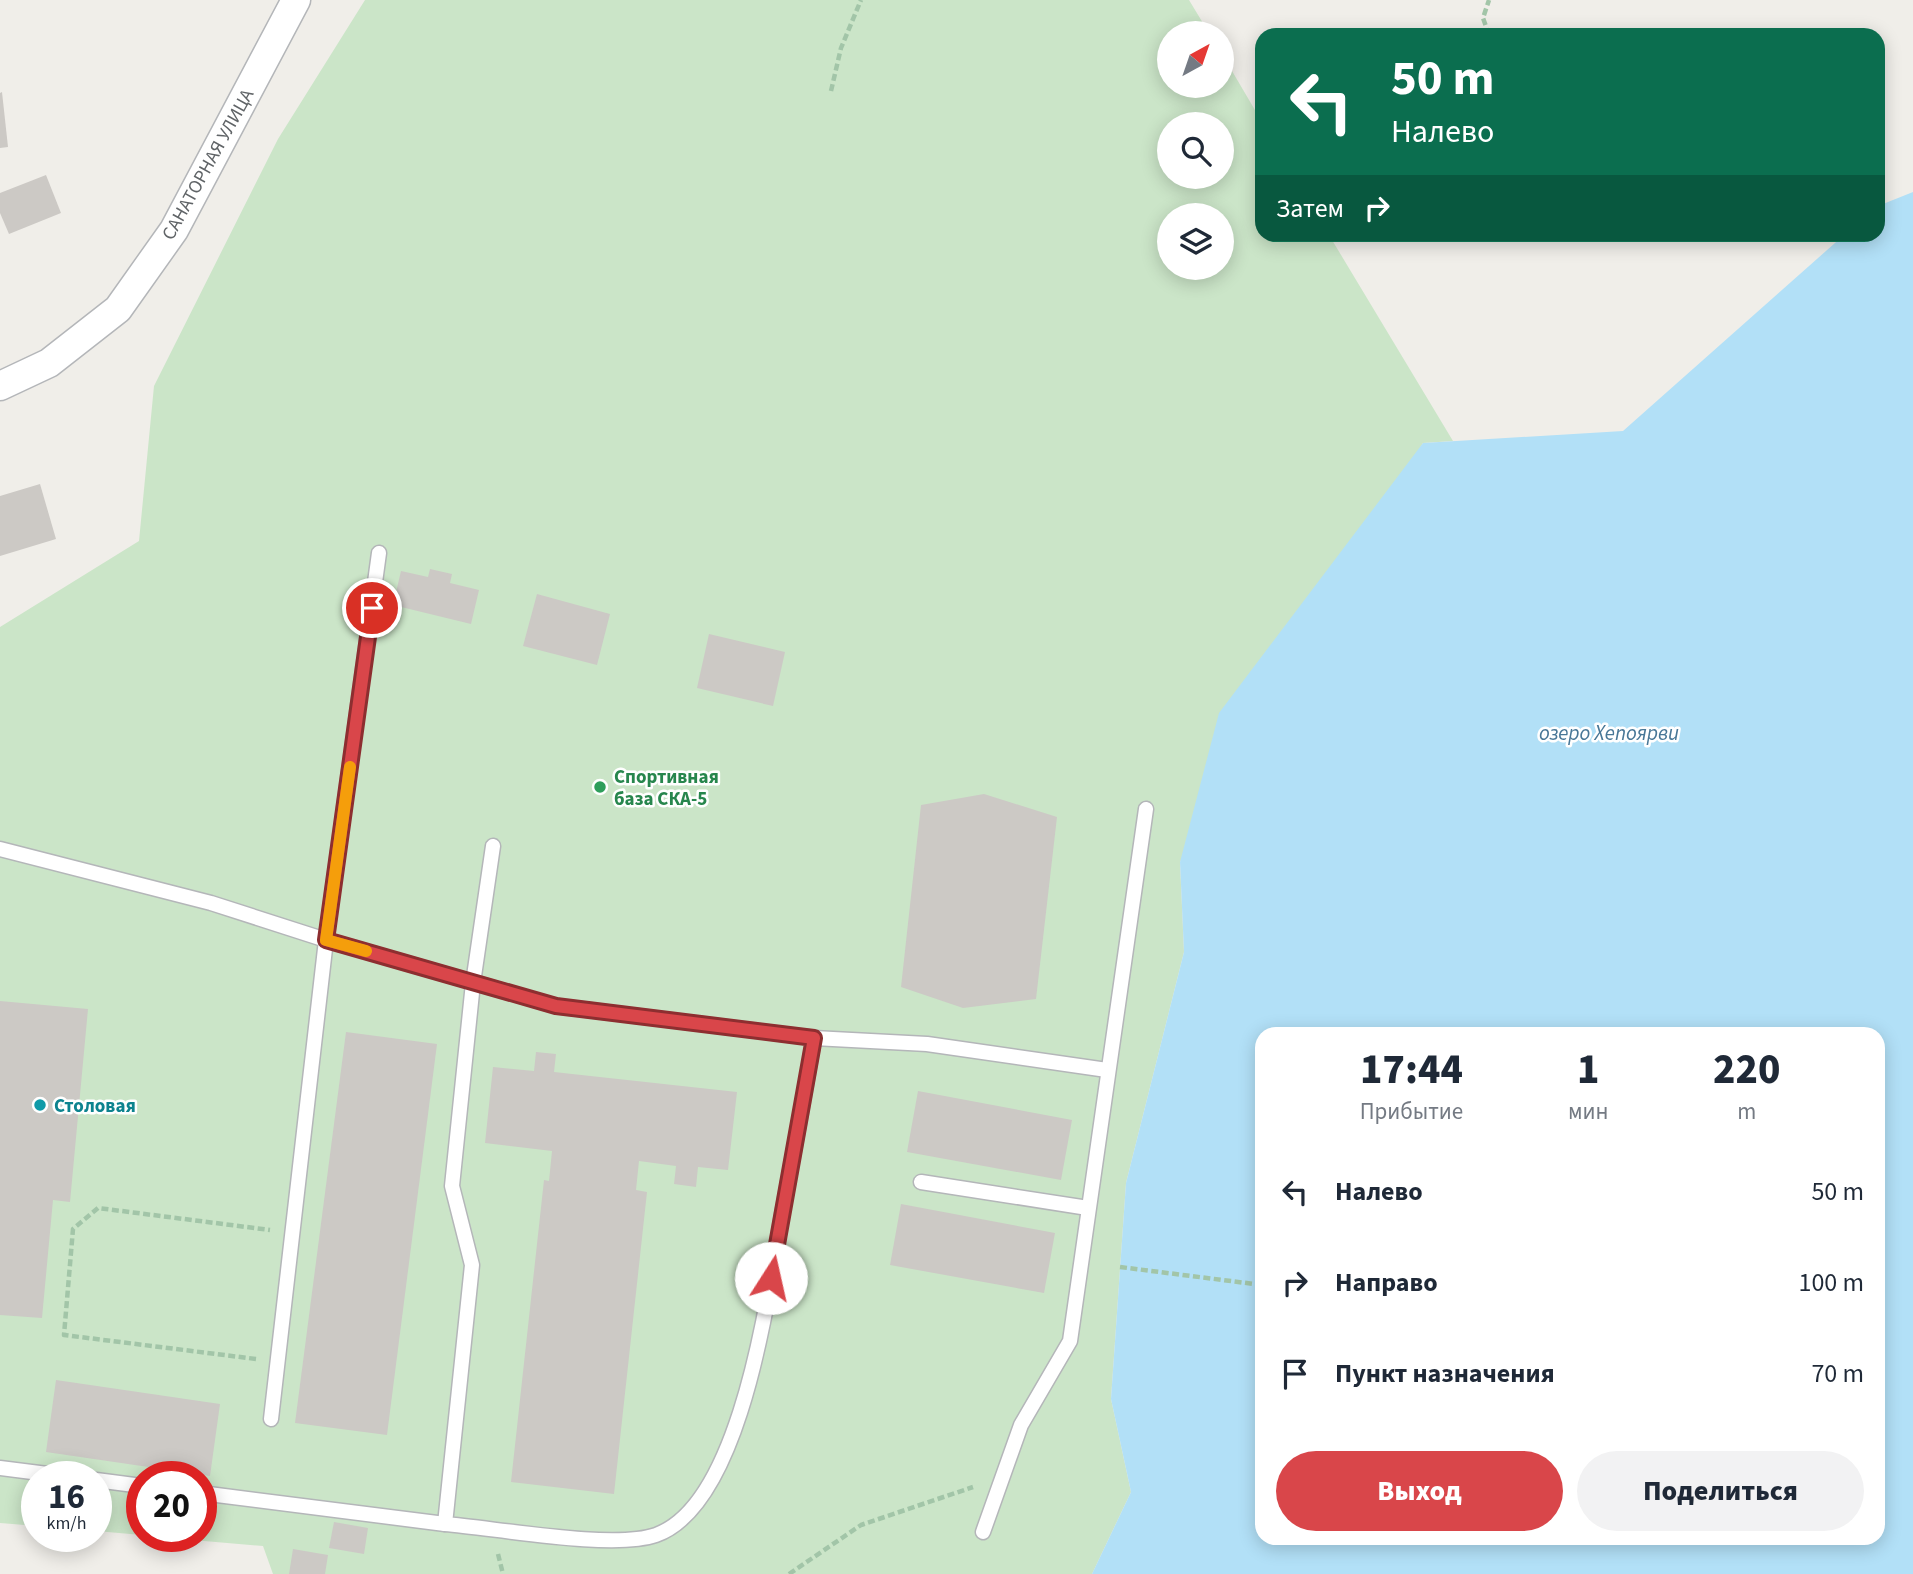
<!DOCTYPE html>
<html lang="ru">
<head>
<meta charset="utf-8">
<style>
	body { margin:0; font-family:"Source Sans 3",sans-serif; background:#f2f2f3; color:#1f2937; height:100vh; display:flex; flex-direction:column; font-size:26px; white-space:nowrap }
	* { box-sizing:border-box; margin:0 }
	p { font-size:23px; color:#747a83 }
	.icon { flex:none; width:38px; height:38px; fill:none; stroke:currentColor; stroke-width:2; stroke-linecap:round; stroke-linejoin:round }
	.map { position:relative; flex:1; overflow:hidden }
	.sheet { position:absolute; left:1255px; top:1027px; width:630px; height:518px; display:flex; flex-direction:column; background:#fff; border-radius:21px; box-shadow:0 4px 18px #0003 }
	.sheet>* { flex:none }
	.banner { position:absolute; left:1255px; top:28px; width:630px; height:214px; border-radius:21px; box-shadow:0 4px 18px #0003; background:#0b6e4f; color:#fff; overflow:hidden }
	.needle { width:46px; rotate:40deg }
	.fabs { position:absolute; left:1157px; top:21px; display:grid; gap:14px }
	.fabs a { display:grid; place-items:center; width:77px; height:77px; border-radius:50%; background:#fff; box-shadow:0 4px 18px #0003; font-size:35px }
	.speed { position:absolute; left:21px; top:1461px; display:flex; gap:14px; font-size:35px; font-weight:700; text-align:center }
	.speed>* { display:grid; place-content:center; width:91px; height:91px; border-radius:50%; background:#fff; box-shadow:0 4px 18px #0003; line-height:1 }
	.speed small { font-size:18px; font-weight:400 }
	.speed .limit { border:10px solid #d22; background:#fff; color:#111 }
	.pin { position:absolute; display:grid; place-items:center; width:60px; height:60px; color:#fff; margin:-30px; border:4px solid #fff; border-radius:50%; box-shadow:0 2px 7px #0007 }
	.me { position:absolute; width:77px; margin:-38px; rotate:10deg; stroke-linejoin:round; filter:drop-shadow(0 0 5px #0008) }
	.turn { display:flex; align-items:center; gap:24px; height:147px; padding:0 21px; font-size:32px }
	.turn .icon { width:91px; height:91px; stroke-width:2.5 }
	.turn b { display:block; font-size:49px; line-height:60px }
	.then { display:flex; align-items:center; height:66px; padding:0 21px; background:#0003; gap:14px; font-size:26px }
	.eta { display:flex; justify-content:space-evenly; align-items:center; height:119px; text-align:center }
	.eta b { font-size:42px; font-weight:800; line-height:49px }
	.action { display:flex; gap:14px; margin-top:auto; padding:14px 21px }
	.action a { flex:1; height:80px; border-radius:42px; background:#d9464a; color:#fff; font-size:28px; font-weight:800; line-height:80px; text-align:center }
	.action a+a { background:#f2f2f3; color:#1f2937 }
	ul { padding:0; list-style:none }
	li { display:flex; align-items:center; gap:21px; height:91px; padding:0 21px }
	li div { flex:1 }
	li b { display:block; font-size:26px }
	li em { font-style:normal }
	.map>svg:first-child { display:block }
</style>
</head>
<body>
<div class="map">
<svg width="1913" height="1574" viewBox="0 0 1913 1574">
	<rect width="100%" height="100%" fill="#f0eee9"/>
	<path fill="#cbe5c8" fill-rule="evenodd" d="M 365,0 L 1189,0 L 1209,33 L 1169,33 L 1169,86 L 1222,86 L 1222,54 L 1262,122 L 1262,234 L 1329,235 L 1453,441 L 1423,443 L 1180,862 L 1184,952 L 1126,1183 L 1111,1399 L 1131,1492 L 1092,1574 L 273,1574 L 263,1546 L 158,1537 L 201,1536 L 201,1477 L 142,1477 L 142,1535 L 96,1531 L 96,1477 L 37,1477 L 37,1526 L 0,1523 L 0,627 L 139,541 L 154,386 L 278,139 ZM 1169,124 L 1222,124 L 1222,177 L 1169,177 ZM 1169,215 L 1222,215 L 1222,268 L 1169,268 Z"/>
	<path fill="#b2e0f7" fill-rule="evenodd" d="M 1913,192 L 1913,1574 L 1092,1574 L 1131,1492 L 1111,1399 L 1126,1183 L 1184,952 L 1180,862 L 1219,713 L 1423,443 L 1623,431 L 1844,235 L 1878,234 L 1878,206 ZM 1262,1034 L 1878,1034 L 1878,1538 L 1262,1538 Z"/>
	<g fill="#ccc9c5">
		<polygon points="2,92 8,147 0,148 0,93"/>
		<polygon points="46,175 61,213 9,234 0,213 0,193"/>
		<polygon points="40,484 56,539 0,556 0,496"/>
		<polygon points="430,569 452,574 450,583 479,590 471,624 393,605 401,571 428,577"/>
		<polygon points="537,594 610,614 597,665 523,646"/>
		<polygon points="709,634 785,652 773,706 697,688"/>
		<polygon points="984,794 1057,817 1036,999 963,1008 901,987 921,805"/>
		<polygon points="0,1001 88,1009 70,1202 53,1200 42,1318 0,1315"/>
		<polygon points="346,1032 437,1044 387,1435 295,1423"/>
		<polygon points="536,1052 556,1054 554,1072 737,1092 728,1170 698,1167 696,1187 674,1184 676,1166 639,1161 636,1190 647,1192 614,1494 511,1482 544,1180 549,1181 552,1151 485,1143 493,1067 534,1071"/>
		<polygon points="918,1091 1072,1120 1061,1180 907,1152"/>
		<polygon points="901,1204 1055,1233 1044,1293 890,1265"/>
		<polygon points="56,1380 220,1404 210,1476 46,1452"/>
		<polygon points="334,1522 368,1528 364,1554 329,1548"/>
		<polygon points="293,1549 328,1555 325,1574 289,1574"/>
	</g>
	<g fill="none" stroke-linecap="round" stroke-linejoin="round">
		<defs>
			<g id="service">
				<path d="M 493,846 L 473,983 L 452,1186 L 472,1265 L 445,1524 C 495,1528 613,1550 656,1535 C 742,1504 768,1294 782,1215 C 793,1156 804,1097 814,1038"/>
				<polyline points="0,849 211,903 326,940 556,1006 814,1038 927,1044 1107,1070"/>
				<polyline points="921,1182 1088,1208"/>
				<polyline points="271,1419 326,940 379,553"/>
				<polyline points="0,1468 71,1477"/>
				<polyline points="96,1480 142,1486"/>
				<polyline points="201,1493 445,1524"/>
				<polyline points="983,1532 1021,1425 1070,1341 1146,809"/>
			</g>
			<polyline id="minor" points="0,386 49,363 118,309 174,230 296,0"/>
		</defs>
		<use href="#service" stroke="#b4b6b9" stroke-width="17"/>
		<use href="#minor" stroke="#b4b6b9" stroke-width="31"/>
		<g stroke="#a2c5a8" stroke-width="4.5" stroke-dasharray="7 3.5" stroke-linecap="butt">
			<polyline points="1489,35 1483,18 1489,0"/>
			<polyline points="831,91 841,48 861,0"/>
			<polyline points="1120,1267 1262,1285"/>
			<polyline points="256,1359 64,1335 73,1229 98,1208 270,1230"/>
			<polyline points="498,1554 503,1574"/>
			<polyline points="789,1574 861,1525 973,1487"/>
		</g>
		<use href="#service" stroke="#fff" stroke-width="14"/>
		<use href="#minor" stroke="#fff" stroke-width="28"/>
	</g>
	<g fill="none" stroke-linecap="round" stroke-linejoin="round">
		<defs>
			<polyline id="route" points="372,608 326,940 556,1006 814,1038 771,1278"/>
		</defs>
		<use href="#route" stroke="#8d2e30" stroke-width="18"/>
		<use href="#route" stroke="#d9464a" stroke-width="12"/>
		<polyline stroke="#f59e0b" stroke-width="12" points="350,767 326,940 366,951"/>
	</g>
	<circle fill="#2e9e5b" stroke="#fff" stroke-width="2.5" cx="600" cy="787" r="7"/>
	<circle fill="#0f9aa8" stroke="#fff" stroke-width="2.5" cx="40" cy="1105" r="7"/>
	<g text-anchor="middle" stroke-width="5" stroke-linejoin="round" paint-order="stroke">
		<g font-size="19" fill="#606467" stroke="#fff">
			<text transform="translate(207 164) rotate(-61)" y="7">САНАТОРНАЯ УЛИЦА</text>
		</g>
		<g font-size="19" font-weight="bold" fill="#27864d" stroke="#fff" text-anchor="start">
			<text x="614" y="783">Спортивная<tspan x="614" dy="22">база СКА-5</tspan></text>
		</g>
		<g font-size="19" font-weight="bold" fill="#0d838f" stroke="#fff" text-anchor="start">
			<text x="54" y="1112">Столовая</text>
		</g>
		<g font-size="21" font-style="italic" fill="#487797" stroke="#fff">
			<text x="1609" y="740">озеро Хепоярви</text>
		</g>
	</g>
</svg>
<div class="fabs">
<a><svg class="needle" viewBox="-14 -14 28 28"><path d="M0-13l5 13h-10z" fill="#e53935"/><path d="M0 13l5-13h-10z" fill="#747a83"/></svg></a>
<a><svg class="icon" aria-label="search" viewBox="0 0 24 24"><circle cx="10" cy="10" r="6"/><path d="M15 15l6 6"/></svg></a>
<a><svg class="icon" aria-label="layers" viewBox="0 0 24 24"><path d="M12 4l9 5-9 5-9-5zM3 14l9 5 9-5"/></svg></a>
</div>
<div class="speed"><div>16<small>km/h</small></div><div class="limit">20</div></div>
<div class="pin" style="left:372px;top:608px;background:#d93025"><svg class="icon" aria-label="arrive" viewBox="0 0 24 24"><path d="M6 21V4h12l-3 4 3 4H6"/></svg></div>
<svg class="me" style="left:771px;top:1278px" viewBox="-20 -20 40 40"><circle r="19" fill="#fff"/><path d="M0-13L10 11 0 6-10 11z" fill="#d9464a"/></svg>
<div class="banner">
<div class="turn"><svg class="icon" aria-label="left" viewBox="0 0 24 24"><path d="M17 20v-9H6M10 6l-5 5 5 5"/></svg><div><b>50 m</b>Налево</div></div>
<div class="then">Затем<svg class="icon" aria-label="right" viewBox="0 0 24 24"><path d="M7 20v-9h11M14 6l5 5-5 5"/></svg></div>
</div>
<section class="sheet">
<div class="eta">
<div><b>17:44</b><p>Прибытие</p></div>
<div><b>1</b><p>мин</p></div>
<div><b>220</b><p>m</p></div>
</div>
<ul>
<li><svg class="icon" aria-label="left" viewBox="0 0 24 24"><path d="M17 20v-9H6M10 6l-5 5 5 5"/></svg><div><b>Налево</b></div><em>50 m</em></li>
<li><svg class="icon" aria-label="right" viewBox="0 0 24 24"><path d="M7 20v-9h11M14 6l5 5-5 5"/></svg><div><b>Направо</b></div><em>100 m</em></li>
<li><svg class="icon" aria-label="arrive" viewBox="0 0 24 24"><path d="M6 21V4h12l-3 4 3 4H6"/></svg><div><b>Пункт назначения</b></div><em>70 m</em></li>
</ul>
<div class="action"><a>Выход</a><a>Поделиться</a></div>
</section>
</div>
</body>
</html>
